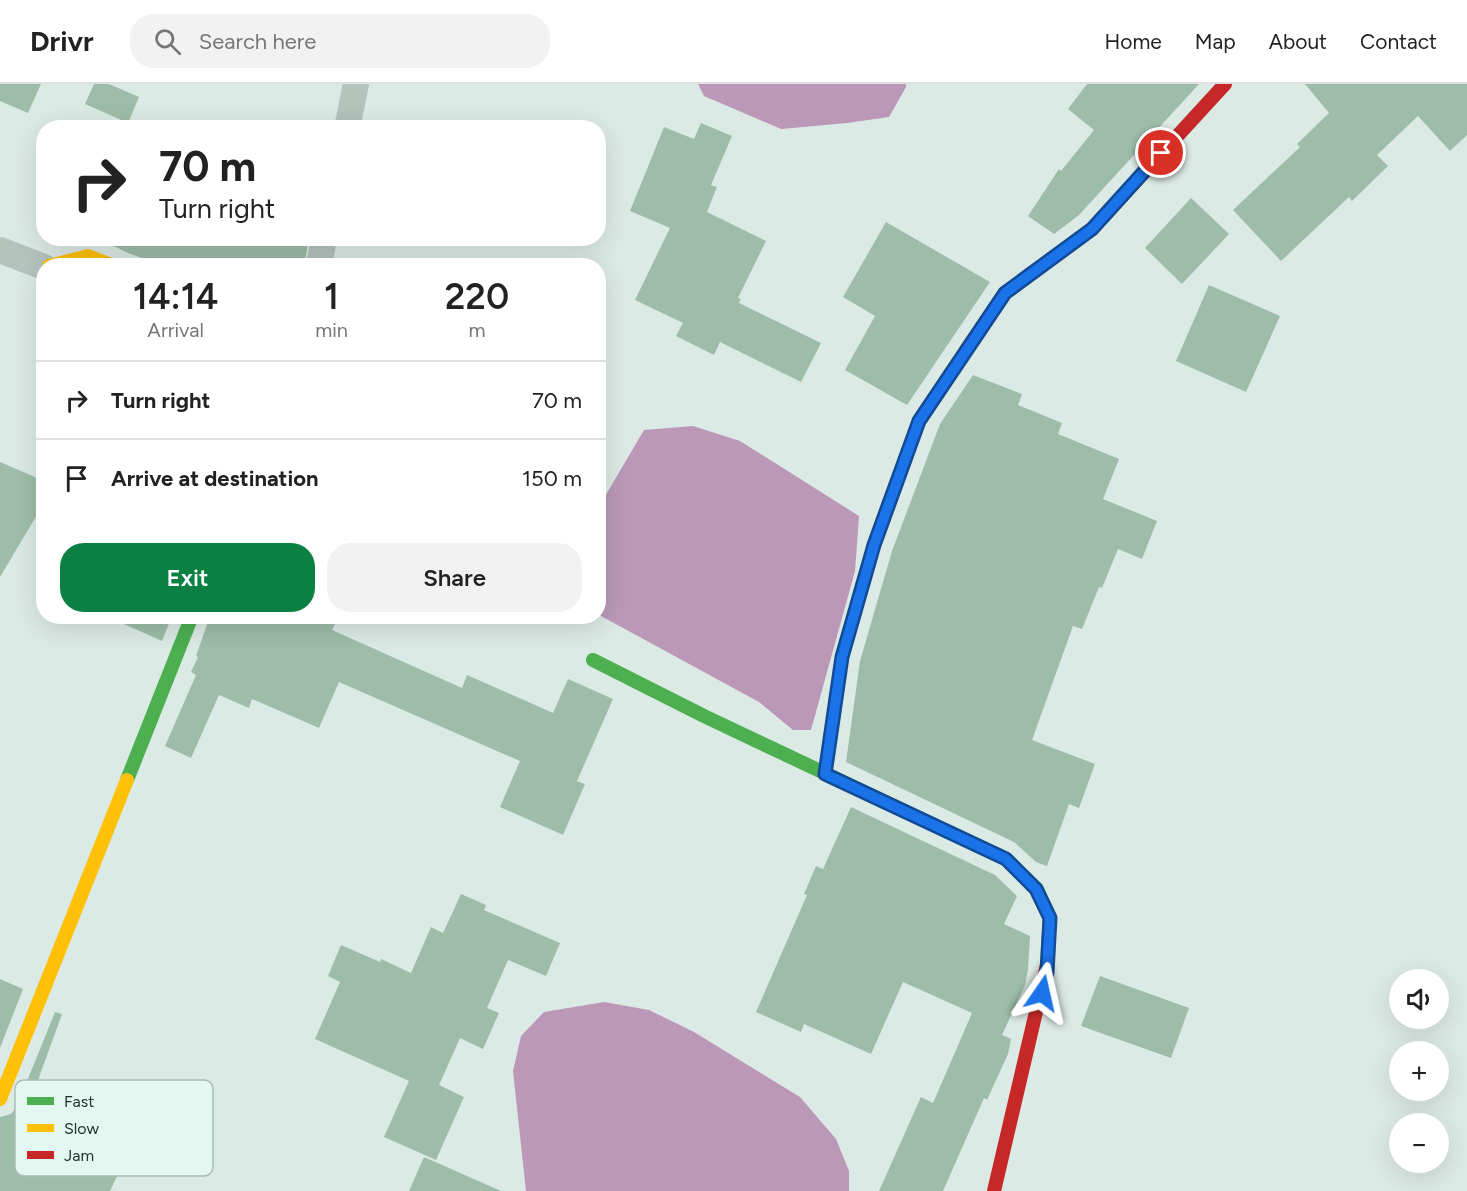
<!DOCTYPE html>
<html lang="en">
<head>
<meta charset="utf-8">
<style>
	body { margin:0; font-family:Figtree,sans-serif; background:#f2f2f2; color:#222; height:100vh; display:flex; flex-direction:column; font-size:22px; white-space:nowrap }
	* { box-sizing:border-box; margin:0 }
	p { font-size:20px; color:#767676 }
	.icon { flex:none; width:33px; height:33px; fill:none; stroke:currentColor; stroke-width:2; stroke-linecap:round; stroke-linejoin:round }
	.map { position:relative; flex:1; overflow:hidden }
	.drawer { position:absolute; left:36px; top:174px; width:570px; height:366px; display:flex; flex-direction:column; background:#fff; border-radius:24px; box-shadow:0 6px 24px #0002 }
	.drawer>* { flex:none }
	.banner { position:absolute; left:36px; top:36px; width:570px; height:126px; border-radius:24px; box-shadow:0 6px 24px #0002; background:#fff; color:#222; overflow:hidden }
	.fabs { position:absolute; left:1389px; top:885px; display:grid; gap:12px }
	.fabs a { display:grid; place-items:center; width:60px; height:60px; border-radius:50%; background:#fff; box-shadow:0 6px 24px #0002; font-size:30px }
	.pin { position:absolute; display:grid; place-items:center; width:51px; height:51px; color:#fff; margin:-26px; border:3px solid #fff; border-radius:50%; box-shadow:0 2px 6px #0007 }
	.me { position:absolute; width:66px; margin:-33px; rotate:11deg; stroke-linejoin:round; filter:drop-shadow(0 0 4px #0008) }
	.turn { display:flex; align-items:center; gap:21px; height:126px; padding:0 24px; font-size:27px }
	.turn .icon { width:78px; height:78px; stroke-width:2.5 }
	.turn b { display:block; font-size:42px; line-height:51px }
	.eta { display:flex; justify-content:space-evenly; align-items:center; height:102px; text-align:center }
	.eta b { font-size:36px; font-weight:600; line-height:42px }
	.primary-button { display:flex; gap:12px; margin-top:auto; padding:12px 24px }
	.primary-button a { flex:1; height:69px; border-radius:24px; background:#0b8043; color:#fff; font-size:24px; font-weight:600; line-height:69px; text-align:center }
	.primary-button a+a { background:#f2f2f2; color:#222 }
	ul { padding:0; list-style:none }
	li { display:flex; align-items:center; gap:18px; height:78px; padding:0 24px; border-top:2px solid #e0e0e0 }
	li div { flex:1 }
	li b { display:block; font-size:22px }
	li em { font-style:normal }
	header { display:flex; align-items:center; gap:36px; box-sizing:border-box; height:84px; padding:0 30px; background:#fff; border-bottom:2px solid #e0e0e0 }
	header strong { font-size:28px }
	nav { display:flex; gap:33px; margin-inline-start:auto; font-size:21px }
	.search { width:420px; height:54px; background:#f2f2f2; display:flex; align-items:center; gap:15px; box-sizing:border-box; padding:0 21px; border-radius:24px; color:#767676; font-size:22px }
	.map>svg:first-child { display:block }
</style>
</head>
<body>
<header>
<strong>Drivr</strong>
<div class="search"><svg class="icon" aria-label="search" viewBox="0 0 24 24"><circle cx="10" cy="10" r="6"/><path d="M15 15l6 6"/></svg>Search here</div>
<nav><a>Home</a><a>Map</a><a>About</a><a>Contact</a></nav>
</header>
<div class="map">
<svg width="1467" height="1107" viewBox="0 0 1467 1107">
	<rect width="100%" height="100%" fill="#dceae5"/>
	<g fill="#bb98b8">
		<polygon points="698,0 906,0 906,3 889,33 847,39 781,45 704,12"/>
		<polygon points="693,342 740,357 859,432 855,487 811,646 793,646 759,618 601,532 598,524 598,439 604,414 644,346"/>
		<polygon points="604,918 649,926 694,948 800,1013 836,1055 849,1087 849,1107 526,1107 513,987 521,952 544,928"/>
	</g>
	<g fill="#9dbdaa">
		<polygon points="0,0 41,0 28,29 0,17"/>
		<polygon points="94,0 109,0 139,13 128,39 85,20"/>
		<polygon points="1087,0 1199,0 1079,131 1054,150 1028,132 1059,85 1061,87 1094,46 1068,25"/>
		<polygon points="1305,0 1467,0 1467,51 1450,67 1418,32 1377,71 1388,82 1352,117 1349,113 1281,177 1233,126 1300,63 1297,60 1329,29"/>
		<polygon points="701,39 732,52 711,101 717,103 707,128 766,157 738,214 741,215 739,219 821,259 801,298 720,258 714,271 676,252 683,239 635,216 670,144 630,127 664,43 694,55"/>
		<polygon points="1191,114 1229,150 1182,200 1145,164"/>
		<polygon points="886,138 990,198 907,321 845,286 875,232 843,213"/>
		<polygon points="98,154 309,154 304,182 164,182 128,169"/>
		<polygon points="1209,201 1280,232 1246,308 1176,277"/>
		<polygon points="973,291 1022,310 1018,321 1062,339 1058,350 1119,375 1103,415 1157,437 1142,475 1118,465 1102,504 1099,503 1082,545 1073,542 1032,656 1095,680 1079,724 1069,720 1047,782 1036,778 1014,758 846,678 860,577 892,467 940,340"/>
		<polygon points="0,378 44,397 44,419 0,493"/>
		<polygon points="106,532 172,532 162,557"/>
		<polygon points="210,532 339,532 332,546 462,604 467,591 553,629 568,595 613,615 577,697 585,700 563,751 500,723 520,677 339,598 319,644 252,615 249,624 219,611 191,674 165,662 196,591 191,588 198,573 196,572"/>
		<polygon points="851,723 995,791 1017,812 1004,840 1030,852 1028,885 1025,901 1002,951 1011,955 1008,970 987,1016 984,1014 943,1107 879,1107 921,1013 933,1019 972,929 903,898 871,970 804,940 801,948 756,928 807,811 804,810 816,782 823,785"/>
		<polygon points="461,810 486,821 484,826 560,859 546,892 508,876 487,924 499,929 483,965 460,954 439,1001 464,1013 436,1076 384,1053 409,997 315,955 340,898 328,892 341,861 380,878 381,875 411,889 431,843 443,849"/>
		<polygon points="1100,892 1189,924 1171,974 1081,942"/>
		<polygon points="0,895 23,905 0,964"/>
		<polygon points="55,928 62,930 29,1021 76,1067 119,1088 110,1107 0,1107 0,1033 11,1030 17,1022"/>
		<polygon points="424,1073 501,1107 409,1107"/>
	</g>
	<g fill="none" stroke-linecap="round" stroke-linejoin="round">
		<g stroke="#b5c3bd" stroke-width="26">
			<polyline points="347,44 356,0"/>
			<polyline points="0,166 44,183"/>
			<polyline points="319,182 324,154"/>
		</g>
		<g stroke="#4caf50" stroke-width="14">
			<polyline points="593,576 704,632 1006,775 1037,805 1050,834 1047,881"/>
			<polyline points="127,696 192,532"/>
		</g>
		<g stroke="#ffc107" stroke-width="14">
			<polyline points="49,182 88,172 114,182"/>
			<polyline points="825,690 842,573 874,461 919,337 967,265"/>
			<polyline points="0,1015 127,696"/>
		</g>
		<g stroke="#c62828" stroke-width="14">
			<polyline points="967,265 1005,209 1092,145 1225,0"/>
			<polyline points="994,1107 1047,881"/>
		</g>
	</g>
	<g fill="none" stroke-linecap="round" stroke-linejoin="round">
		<defs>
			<polyline id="route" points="1042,909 1047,888 1050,834 1036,805 1006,775 825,690 842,573 874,461 919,337 1005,209 1092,145 1161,69"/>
		</defs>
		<use href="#route" stroke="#114b97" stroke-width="15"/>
		<use href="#route" stroke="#1a73e8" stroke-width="10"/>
	</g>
	<rect x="15" y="996" width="198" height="96" rx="9" fill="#e2f8f0" stroke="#a9bdb5" stroke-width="1.5"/>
	<rect x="27" y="1013" width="27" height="8" fill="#4caf50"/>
	<rect x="27" y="1040" width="27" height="8" fill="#ffc107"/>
	<rect x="27" y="1067" width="27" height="8" fill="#c62828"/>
	<g font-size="16" fill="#25322a">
		<text x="64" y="1023">Fast</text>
		<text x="64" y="1050">Slow</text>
		<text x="64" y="1077">Jam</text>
	</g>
</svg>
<div class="fabs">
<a><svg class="icon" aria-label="sound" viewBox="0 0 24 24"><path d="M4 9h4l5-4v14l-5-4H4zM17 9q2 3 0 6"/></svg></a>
<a>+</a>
<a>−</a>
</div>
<div class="pin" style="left:1161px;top:69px;background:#d93025"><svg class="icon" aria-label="arrive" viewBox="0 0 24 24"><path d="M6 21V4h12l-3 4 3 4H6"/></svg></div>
<svg class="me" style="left:1042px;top:909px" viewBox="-20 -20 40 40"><path d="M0-17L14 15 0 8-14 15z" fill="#1a73e8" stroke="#fff" stroke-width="4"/></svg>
<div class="banner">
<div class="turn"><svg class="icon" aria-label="right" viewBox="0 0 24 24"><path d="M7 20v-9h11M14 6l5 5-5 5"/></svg><div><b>70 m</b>Turn right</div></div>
</div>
<section class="drawer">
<div class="eta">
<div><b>14:14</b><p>Arrival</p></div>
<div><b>1</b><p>min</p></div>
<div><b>220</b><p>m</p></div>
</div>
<ul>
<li><svg class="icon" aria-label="right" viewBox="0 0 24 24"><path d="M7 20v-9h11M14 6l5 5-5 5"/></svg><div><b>Turn right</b></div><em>70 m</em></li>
<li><svg class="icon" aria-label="arrive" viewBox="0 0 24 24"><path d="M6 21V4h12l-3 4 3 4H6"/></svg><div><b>Arrive at destination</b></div><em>150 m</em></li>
</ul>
<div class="primary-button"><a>Exit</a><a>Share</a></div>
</section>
</div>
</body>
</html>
